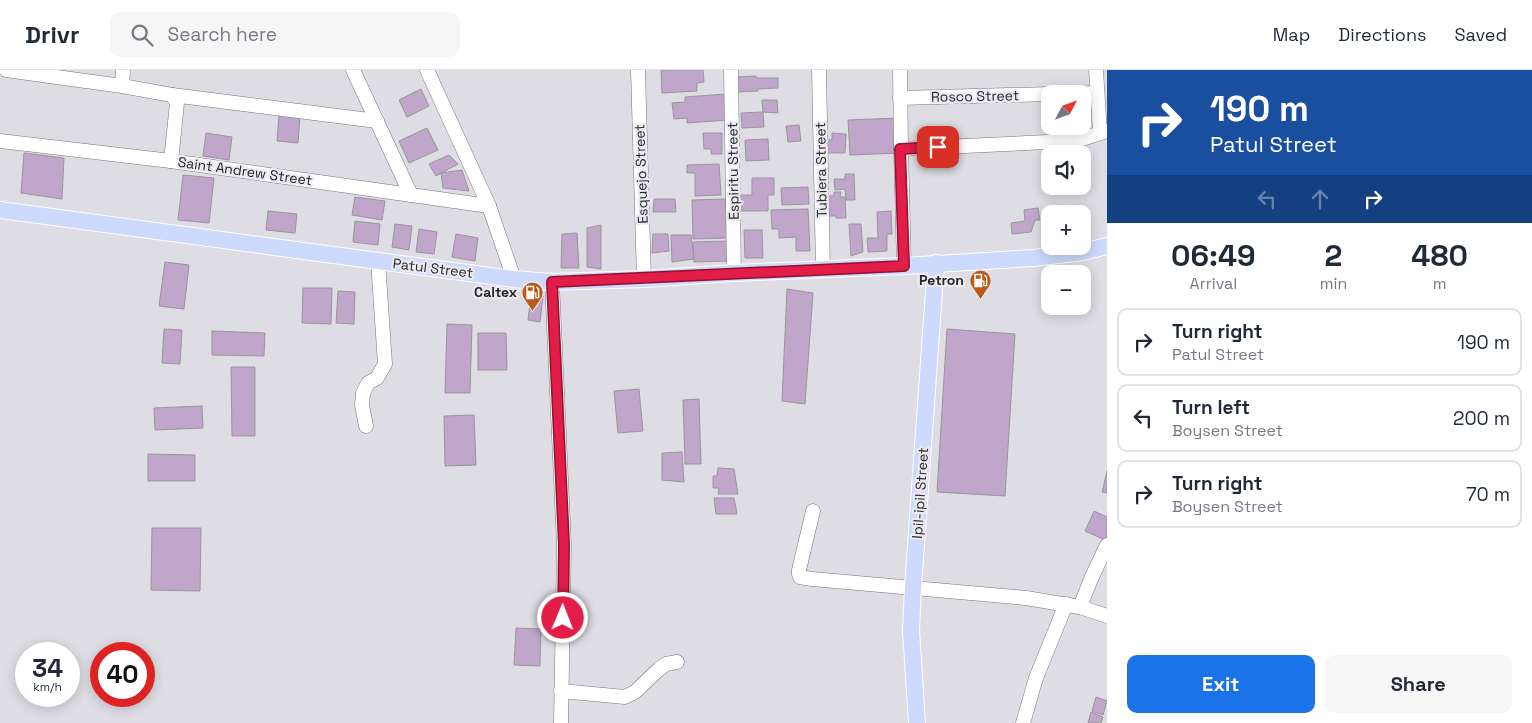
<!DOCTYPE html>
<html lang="en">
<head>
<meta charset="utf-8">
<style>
	body { margin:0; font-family:"Space Grotesk",sans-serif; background:#f6f6f7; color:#1f2937; height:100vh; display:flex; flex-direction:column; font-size:19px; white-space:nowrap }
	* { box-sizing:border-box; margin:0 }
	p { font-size:16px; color:#747a83 }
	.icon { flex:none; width:28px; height:28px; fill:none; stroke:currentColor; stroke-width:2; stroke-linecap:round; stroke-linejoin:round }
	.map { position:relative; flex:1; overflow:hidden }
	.sheet { display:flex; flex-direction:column; background:#fff; width:425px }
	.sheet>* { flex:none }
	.banner { background:#1a4fa0; color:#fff; overflow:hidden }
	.needle { width:32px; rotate:49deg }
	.buttons { position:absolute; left:1041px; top:15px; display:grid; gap:10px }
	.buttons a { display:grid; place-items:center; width:50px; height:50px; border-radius:10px; background:#fff; box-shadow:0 2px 12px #0003; font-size:25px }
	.speed { position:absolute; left:15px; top:572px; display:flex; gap:10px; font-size:25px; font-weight:700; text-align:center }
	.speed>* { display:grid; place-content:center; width:65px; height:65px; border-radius:50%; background:#fff; box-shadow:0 2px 12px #0003; line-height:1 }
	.speed small { font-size:12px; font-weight:400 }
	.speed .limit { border:8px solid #d22; background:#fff; color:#111 }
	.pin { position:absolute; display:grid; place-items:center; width:42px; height:42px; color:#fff; margin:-21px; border-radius:10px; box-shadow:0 2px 8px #0006 }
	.me { position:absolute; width:55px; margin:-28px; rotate:1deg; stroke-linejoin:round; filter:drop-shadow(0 0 4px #0008) }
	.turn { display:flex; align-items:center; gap:18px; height:105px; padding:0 20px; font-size:22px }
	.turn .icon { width:65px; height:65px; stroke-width:2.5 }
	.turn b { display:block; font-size:35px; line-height:42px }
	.lanes { display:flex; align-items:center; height:48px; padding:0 20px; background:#0003; justify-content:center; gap:25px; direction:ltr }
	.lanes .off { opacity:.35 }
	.eta { display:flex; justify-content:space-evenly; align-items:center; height:85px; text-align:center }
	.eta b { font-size:30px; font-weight:600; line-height:35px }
	.action { display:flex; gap:10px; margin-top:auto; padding:10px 20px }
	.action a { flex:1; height:58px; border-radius:10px; background:#1a73e8; color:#fff; font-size:20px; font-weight:600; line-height:58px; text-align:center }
	.action a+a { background:#f6f6f7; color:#1f2937 }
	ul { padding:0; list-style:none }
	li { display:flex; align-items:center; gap:15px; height:68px; margin:0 10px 8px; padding:0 10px; border:2px solid #e0e1e3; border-radius:10px }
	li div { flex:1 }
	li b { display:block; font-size:19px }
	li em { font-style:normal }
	header { display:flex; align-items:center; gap:30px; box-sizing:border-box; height:70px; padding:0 25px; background:#fff; border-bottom:1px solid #e0e1e3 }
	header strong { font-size:24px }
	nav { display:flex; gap:28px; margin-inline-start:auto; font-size:18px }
	.search { width:350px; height:45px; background:#f6f6f7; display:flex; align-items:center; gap:12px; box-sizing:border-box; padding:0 18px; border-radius:10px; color:#747a83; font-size:19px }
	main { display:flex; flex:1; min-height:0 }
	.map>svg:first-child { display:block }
</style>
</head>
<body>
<header>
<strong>Drivr</strong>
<div class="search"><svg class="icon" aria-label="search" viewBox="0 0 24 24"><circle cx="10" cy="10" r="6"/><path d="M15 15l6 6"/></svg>Search here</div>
<nav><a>Map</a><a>Directions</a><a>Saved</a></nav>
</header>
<main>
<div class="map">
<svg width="1107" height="653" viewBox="0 0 1107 653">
	<rect width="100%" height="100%" fill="#dedde4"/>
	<g fill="#bfa6ca" stroke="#99959a">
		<polygon points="661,0 703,0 704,12 697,13 697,21 662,23"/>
		<polygon points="756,6 757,8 778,8 778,18 758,19 758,21 738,22 737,7"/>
		<polygon points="421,19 429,36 407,47 399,30"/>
		<polygon points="726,24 728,50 687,53 687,48 674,49 672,33 685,32 685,27"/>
		<polygon points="762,30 777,30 778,43 763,42"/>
		<polygon points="763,42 764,57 742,58 741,43"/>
		<polygon points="279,45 300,47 298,73 277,71"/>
		<polygon points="898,48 899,83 850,85 848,50"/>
		<polygon points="799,55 801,71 788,72 786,56"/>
		<polygon points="427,58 438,80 409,93 399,71"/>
		<polygon points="206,63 232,67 229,90 203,86"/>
		<polygon points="703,63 722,63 722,84 711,84 711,79 704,79"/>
		<polygon points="832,63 846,64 845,83 822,83 822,69 832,70"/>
		<polygon points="768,69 769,90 746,91 745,70"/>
		<polygon points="24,83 64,88 62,129 21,123"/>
		<polygon points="449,85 458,94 436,106 429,94"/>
		<polygon points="719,94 721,125 695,126 695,103 687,103 687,95"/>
		<polygon points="462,100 469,121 443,118 441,103"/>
		<polygon points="845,104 854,104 855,130 846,130 845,119 835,120 834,109 845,109"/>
		<polygon points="183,105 214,108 209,153 178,150"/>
		<polygon points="752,108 774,108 774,125 768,125 768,141 741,141 741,125 752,125"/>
		<polygon points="808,117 809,134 782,135 781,118"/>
		<polygon points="834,122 841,122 840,127 845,127 846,148 836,148 836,146 826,146 826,126 834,126"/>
		<polygon points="355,127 385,131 382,150 352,145"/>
		<polygon points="654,129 675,129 676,142 653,142"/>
		<polygon points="727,129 728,168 693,169 692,130"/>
		<polygon points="1038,138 1040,150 1035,150 1031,162 1012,164 1011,153 1025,151 1024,140"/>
		<polygon points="808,139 810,181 796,181 796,167 779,168 779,159 772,159 771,140"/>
		<polygon points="268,141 297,144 295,163 266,160"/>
		<polygon points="891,141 892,164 887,164 887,181 868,182 867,168 878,168 877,142"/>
		<polygon points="355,151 380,154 378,175 353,172"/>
		<polygon points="395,154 412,156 409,180 392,177"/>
		<polygon points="849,154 861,154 863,182 851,186"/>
		<polygon points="601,155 601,199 587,197 587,158"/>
		<polygon points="419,159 437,162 434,184 416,182"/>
		<polygon points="744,160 762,160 763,188 745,188"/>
		<polygon points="577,163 579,198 561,198 562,164"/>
		<polygon points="456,164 478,168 475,191 452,187"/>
		<polygon points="653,164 668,164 669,181 652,183"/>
		<polygon points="671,165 691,165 694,189 672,192"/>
		<polygon points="727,171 727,191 694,192 693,172"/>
		<polygon points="165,192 189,195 184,239 159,236"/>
		<polygon points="303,218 332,218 331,254 302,253"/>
		<polygon points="787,219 813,223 805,334 782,331"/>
		<polygon points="338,221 355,222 354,254 336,253"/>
		<polygon points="531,225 543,226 540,252 528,250"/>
		<polygon points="447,254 472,255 470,323 445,323"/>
		<polygon points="164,259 182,260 180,294 162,293"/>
		<polygon points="947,259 1015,264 1005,426 937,422"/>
		<polygon points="212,261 265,263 264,286 212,285"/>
		<polygon points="478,263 506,263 507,300 478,300"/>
		<polygon points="231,297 255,297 255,366 232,366"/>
		<polygon points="639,319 643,361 618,363 614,321"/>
		<polygon points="699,329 701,394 685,394 683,330"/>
		<polygon points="202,336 203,358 155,360 154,338"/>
		<polygon points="474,345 476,395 445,396 444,346"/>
		<polygon points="682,382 684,412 662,410 662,383"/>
		<polygon points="148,384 195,385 195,411 148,411"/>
		<polygon points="718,398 734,399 738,424 718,424 719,418 713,418 713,406 717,406"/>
		<polygon points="1107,401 1107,423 1102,422"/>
		<polygon points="714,428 734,428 737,444 716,444"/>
		<polygon points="1094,441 1107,447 1107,465 1105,470 1085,461"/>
		<polygon points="152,458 201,458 200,521 151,520"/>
		<polygon points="516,558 541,559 540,596 514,595"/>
		<polygon points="1096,627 1107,631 1103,645 1092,641"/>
		<polygon points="1091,642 1103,647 1101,653 1088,653"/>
	</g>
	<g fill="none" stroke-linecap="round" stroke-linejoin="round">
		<defs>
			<g id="minor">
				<polyline points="6,0 122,16 172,25 177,33 171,91"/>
				<polyline points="353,0 411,125"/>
				<polyline points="427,0 489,136 514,209"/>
				<polyline points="638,0 644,209"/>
				<polyline points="731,0 734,203"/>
				<polyline points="819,0 823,200"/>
				<polyline points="900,0 901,79"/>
				<polyline points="1096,0 1100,63"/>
				<polyline points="122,16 123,0"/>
				<polyline points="1057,24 1097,23"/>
				<polyline points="172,25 377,51"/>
				<polyline points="900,28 1050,24"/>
				<polyline points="0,71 171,91 489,136"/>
				<polyline points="904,196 901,79 1068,71 1085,68 1107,61"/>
				<polyline points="552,212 564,475 561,653"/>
				<polyline points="366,356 362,335 363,323 368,313 377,308 385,294 378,191"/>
				<polyline points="813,441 799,500 799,504 800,507 812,509 1026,528 1080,537 1107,546"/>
				<polyline points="1080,537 1091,509 1107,475"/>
				<polyline points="561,621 625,627 635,622 659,599 666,594 677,592"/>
				<polyline points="1023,653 1036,608 1066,534"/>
			</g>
			<g id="major">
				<polyline points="0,140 378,191 514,209 552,212 644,209 734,203 904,196 1033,188 1083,182 1107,176"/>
				<polyline points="917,653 911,560 913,517 936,193"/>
			</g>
		</defs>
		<use href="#minor" stroke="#75757a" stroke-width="15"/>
		<use href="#major" stroke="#fff" stroke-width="18"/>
		<use href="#minor" stroke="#fff" stroke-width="14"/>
		<use href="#major" stroke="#cddafe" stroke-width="16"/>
	</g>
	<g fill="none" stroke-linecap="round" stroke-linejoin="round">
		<defs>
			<polyline id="route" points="563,548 564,475 552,212 904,196 900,79 938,77"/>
		</defs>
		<use href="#route" stroke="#92132f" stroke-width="12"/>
		<use href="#route" stroke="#e11d48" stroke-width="9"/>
	</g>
	<defs>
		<symbol id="fuel-pin" viewBox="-11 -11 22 30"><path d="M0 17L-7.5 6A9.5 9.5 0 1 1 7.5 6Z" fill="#bc5b19" stroke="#ebeaf1"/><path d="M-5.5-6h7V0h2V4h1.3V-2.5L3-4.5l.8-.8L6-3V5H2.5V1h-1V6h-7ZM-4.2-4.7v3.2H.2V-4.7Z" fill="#fff"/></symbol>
	</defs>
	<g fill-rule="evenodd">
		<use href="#fuel-pin" x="968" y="198" width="25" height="34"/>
		<use href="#fuel-pin" x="520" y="210" width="25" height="34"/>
	</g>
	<g text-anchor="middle" stroke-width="4.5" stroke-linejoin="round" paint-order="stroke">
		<g font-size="14" fill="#262628" stroke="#ebeaf1">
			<text transform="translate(975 26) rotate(-1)" y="5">Rosco Street</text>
			<text transform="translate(821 100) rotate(-91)" y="5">Tubiera Street</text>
			<text transform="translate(245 101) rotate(8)" y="5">Saint Andrew Street</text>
			<text transform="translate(733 101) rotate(-91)" y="5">Espiritu Street</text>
			<text transform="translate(641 104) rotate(-92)" y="5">Esquejo Street</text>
			<text transform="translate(433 198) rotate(7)" y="5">Patul Street</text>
			<text transform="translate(920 423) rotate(-86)" y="5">Ipil-ipil Street</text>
		</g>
		<g font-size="14" font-weight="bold" fill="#262628" stroke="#ebeaf1" text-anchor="end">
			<text x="964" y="215">Petron</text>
			<text x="517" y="227">Caltex</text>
		</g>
	</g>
</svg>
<div class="buttons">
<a><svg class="needle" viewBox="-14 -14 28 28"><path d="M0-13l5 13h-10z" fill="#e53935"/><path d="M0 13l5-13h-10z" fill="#747a83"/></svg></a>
<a><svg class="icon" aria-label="sound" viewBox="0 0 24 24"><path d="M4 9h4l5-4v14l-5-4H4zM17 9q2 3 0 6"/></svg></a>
<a>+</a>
<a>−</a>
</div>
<div class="speed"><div>34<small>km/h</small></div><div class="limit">40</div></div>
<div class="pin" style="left:938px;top:77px;background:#d93025"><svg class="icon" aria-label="arrive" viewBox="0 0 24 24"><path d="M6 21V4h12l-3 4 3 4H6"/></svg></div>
<svg class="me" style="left:563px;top:548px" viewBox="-20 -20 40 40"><circle r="17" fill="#e11d48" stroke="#fff" stroke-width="3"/><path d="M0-11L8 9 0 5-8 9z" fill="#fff"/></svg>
</div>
<section class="sheet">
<div class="banner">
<div class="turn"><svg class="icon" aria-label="right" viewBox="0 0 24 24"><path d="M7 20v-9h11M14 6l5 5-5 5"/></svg><div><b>190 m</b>Patul Street</div></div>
<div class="lanes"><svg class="icon off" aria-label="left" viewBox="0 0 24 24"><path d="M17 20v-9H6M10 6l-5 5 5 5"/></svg><svg class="icon off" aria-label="ahead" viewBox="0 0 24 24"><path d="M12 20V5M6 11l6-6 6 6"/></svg><svg class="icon" aria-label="right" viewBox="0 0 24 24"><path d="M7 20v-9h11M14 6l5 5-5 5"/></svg></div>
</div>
<div class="eta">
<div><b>06:49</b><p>Arrival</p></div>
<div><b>2</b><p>min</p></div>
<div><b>480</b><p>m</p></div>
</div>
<ul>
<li><svg class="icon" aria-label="right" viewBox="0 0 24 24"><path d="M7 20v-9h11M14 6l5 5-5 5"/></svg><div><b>Turn right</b><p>Patul Street</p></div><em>190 m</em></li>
<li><svg class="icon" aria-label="left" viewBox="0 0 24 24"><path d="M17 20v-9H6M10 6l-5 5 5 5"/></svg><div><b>Turn left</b><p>Boysen Street</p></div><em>200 m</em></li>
<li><svg class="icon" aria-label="right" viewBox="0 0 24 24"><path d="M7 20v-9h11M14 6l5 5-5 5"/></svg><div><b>Turn right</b><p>Boysen Street</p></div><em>70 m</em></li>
</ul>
<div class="action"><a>Exit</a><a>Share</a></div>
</section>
</main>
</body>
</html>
